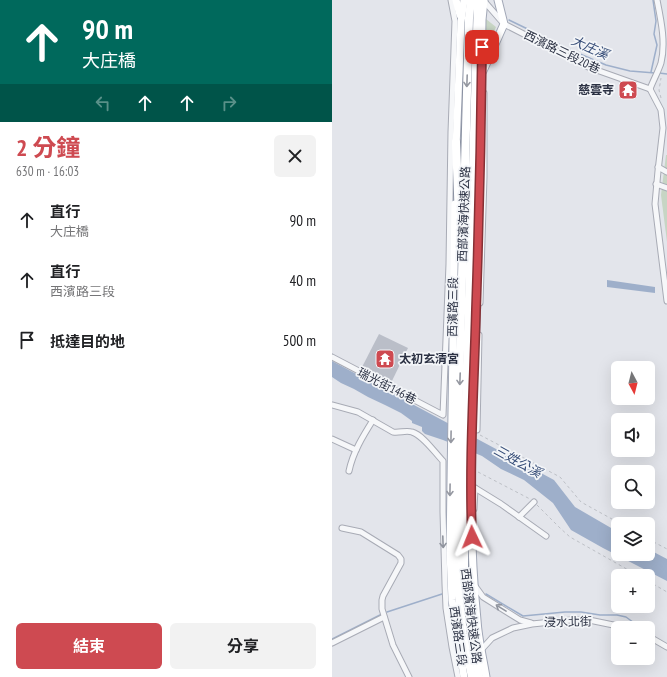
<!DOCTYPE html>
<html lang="zh-TW">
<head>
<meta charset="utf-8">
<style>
	body { margin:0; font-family:"PT Sans Narrow","Noto Sans TC",sans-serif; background:#f2f2f2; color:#202124; height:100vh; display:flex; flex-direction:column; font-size:15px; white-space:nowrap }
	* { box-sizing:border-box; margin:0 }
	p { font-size:13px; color:#757577 }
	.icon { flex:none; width:22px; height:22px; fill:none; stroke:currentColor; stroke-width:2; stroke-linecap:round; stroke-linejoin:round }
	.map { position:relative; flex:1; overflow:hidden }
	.details { display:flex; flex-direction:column; background:#fff; width:332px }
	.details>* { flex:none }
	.banner { background:#00695c; color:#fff; overflow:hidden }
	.needle { width:26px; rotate:173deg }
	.controls { position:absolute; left:279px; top:361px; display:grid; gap:8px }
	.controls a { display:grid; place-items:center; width:44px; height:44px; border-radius:6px; background:#fff; box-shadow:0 4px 16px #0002; font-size:20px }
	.pin { position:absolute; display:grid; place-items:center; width:34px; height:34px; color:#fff; margin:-17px; border-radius:8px; box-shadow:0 2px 6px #0006 }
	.me { position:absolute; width:44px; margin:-22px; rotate:358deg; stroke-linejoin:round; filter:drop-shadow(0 0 3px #0008) }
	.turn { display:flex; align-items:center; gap:14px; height:84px; padding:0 16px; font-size:18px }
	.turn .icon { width:52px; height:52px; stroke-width:2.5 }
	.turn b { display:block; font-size:28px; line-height:34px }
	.lanes { display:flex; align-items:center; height:38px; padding:0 16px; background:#0003; justify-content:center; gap:20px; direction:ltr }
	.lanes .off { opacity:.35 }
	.round { display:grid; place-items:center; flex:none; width:42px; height:42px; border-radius:6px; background:#f2f2f2 }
	.overview { display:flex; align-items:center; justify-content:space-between; height:68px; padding:0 16px }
	h1 { font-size:24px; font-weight:700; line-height:30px; color:#ce4a51 }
	.primary-button { display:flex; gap:8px; margin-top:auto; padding:8px 16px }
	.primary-button a { flex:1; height:46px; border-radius:6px; background:#ce4a51; color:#fff; font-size:16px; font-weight:700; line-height:46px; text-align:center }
	.primary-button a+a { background:#f2f2f2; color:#202124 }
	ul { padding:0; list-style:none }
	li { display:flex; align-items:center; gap:12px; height:60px; padding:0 16px }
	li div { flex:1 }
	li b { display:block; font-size:15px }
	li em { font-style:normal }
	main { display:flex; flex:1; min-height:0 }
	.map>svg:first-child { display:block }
</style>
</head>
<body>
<main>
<section class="details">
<div class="banner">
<div class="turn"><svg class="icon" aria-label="ahead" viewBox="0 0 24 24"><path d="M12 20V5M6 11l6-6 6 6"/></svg><div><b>90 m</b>大庄橋</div></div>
<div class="lanes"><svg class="icon off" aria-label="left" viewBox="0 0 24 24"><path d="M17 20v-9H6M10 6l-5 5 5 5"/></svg><svg class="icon" aria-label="ahead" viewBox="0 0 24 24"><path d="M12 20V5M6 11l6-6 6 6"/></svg><svg class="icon" aria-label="ahead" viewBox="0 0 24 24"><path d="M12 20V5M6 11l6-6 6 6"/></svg><svg class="icon off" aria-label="right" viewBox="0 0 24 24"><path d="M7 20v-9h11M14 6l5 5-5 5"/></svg></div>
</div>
<div class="overview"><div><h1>2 分鐘</h1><p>630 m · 16:03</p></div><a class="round"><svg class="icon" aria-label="close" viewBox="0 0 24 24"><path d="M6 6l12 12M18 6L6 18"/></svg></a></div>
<ul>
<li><svg class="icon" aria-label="ahead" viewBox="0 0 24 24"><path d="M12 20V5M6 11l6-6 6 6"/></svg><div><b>直行</b><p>大庄橋</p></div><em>90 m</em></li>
<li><svg class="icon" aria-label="ahead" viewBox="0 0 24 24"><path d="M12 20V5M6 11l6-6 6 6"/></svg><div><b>直行</b><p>西濱路三段</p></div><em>40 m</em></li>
<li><svg class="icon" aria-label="arrive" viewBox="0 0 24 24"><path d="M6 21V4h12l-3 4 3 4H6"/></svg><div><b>抵達目的地</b></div><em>500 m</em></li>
</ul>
<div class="primary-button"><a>結束</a><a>分享</a></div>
</section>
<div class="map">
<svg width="335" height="677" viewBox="0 0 335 677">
	<rect width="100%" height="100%" fill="#e3e5eb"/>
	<g fill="#c7d5c4">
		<polygon points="154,19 164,27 153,52"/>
		<polygon points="334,155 335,155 335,242 329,195"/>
	</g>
	<g fill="#9eafca">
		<polygon points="275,280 323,287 323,293 275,287"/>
		<polygon points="0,361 222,480 243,507 286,532 286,554 316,554 316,549 335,559 335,581 271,548 239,530 221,503 192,480 169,469 150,456 111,440 93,434 90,431 90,427 80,423 80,421 69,413 53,405 36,397 22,389 9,383 0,377"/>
	</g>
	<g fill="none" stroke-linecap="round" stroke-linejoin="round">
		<g stroke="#9eafca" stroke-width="1.5">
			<polyline points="177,20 241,51 274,65 298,71 323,73"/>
			<polyline points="319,72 325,45 322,34 324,21 321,0"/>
			<polyline points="327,73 335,74"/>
			<polyline points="154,594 191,616 233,612 249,612 268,615 285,615 294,617 309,628"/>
			<polyline points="55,612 110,594"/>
			<polyline points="0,639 48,615"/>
		</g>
	</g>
	<polygon fill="#babec8" points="47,334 76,348 58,385 29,369"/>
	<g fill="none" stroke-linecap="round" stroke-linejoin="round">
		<defs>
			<g id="minor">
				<polyline points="152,1 172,24 256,67 318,89"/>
				<polyline points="318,89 329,110 331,128 326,171 323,204 335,301"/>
				<path d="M 318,89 C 321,81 326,72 329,63 C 334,43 329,20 325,0"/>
				<polyline points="326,167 335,172"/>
				<polyline points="324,184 335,188"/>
				<polyline points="148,303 152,177 152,93"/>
				<polyline points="0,357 111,415 117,264 119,132 123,21 119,0"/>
				<path d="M 0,405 L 26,412 L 61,432 C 68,433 74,430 80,432 C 91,435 103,453 111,461 L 111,512 L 113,584 L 114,608 L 120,647 L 126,677"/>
				<polyline points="145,430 147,335"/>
				<polyline points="0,439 24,450"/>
				<path d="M 17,471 C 21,452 31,436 41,420"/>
				<polyline points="143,488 169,504 214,536"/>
				<polyline points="142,509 143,488"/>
				<polyline points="187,517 202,502"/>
				<polyline points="10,528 29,532 66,555 69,559 69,563 51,596 50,600 50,609 61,645 77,677"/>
				<polyline points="143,586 151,597 188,620 199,623"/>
				<polyline points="316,636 335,647"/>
				<polyline points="0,643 52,617"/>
				<polyline points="150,649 160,638 181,628 200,624 239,620 257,620 296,628"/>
			</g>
			<g id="major">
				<polyline points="124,0 128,15"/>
				<polyline points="151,71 172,24 166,0"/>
				<polyline points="124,148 129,22 132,0"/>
				<polyline points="123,204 118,552 120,600 132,677"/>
				<polyline points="146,270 150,20 152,0"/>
				<path d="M 145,298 C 141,406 134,513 145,620 C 146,639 151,658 154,677"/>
			</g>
			<g id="highway">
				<polyline points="139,0 137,18 125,461 125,577 131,634 140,677"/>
				<polyline points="146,0 133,432 132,575 140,634 147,677"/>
				<polyline points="124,142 127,219"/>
				<polyline points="142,304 146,265"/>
			</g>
		</defs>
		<use href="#minor" stroke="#a8abb5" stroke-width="7"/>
		<use href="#major" stroke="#a2a8b7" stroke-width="9"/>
		<use href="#highway" stroke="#8a91a2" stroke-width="10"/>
		<g stroke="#bdc0c6" stroke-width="1" stroke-dasharray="3 3" stroke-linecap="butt">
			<polyline points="329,98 327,90 329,78"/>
			<polyline points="148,435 228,477 249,502 289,524"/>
			<polyline points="146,472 198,499"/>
			<polyline points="205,505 228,528 238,537 307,576"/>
			<polyline points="316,539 335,549"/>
			<polyline points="316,581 335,592"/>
		</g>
		<use href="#minor" stroke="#f6f7f9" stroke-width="5"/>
		<use href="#major" stroke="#fff" stroke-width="7"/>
		<use href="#highway" stroke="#fff" stroke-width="8"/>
	</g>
	<defs><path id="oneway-shaft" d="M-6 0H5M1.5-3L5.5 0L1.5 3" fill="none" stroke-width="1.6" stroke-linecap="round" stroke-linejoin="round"/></defs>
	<g stroke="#9598a1">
		<use href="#oneway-shaft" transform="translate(135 81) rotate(92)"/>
		<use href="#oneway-shaft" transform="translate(128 379) rotate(92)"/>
		<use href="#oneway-shaft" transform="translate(119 437) rotate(91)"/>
		<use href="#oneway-shaft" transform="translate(118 490) rotate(91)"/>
	</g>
	<g stroke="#90949e">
		<use href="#oneway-shaft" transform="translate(111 542) rotate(88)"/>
		<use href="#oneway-shaft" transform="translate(169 608) rotate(-148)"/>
	</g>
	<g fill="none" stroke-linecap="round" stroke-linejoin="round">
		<defs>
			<path id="route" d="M 140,537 C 137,461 142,386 144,310 C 147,223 149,135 150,47"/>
		</defs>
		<use href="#route" stroke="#863035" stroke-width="10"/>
		<use href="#route" stroke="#ce4a51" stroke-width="7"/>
	</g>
	<defs>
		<symbol id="temple-square" viewBox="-11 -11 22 22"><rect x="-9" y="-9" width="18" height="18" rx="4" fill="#ce4a51" stroke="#f3f5f8"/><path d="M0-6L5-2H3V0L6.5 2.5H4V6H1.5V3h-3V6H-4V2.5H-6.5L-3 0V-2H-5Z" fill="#fff"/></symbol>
	</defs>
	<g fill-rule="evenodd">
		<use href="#temple-square" x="285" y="79" width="22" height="22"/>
		<use href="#temple-square" x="42" y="348" width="22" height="22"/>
	</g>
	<g text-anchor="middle" stroke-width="3.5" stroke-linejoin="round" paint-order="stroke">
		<g font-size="12" fill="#2b3143" stroke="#f3f5f8">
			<text transform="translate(230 52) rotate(26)" y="4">西濱路三段20巷</text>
			<text transform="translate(132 214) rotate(-88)" y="4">西部濱海快速公路</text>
			<text transform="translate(121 307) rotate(-89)" y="4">西濱路三段</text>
			<text transform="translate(55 386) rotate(27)" y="4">瑞光街146巷</text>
			<text transform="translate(139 616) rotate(83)" y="4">西部濱海快速公路</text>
			<text transform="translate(236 622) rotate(-1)" y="4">浸水北街</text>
			<text transform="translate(126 636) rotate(82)" y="4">西濱路三段</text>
		</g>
		<g font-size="12" font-weight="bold" fill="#2b3143" stroke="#f3f5f8" text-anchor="end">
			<text x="282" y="94">慈雲寺</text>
			<text x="67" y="363" text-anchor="start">太初玄清宮</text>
		</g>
		<g font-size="13" font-style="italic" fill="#354c77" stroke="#f3f5f8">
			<text transform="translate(258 47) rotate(24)" y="5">大庄溪</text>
			<text transform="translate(186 461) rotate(29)" y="5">三姓公溪</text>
		</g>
	</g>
</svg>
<div class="controls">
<a><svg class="needle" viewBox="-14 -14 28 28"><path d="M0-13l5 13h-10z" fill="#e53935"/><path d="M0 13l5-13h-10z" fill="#757577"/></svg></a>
<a><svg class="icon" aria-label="sound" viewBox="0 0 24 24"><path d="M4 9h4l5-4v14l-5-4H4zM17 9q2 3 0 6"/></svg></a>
<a><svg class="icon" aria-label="search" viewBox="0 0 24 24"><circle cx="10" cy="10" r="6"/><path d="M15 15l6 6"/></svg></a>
<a><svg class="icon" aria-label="layers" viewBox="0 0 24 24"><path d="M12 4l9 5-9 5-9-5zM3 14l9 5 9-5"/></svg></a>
<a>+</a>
<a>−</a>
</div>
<div class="pin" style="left:150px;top:47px;background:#d93025"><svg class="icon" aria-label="arrive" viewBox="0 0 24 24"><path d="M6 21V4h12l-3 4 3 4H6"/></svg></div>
<svg class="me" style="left:140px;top:537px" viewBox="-20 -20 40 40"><path d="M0-17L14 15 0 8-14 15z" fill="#ce4a51" stroke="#fff" stroke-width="4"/></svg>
</div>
</main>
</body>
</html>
